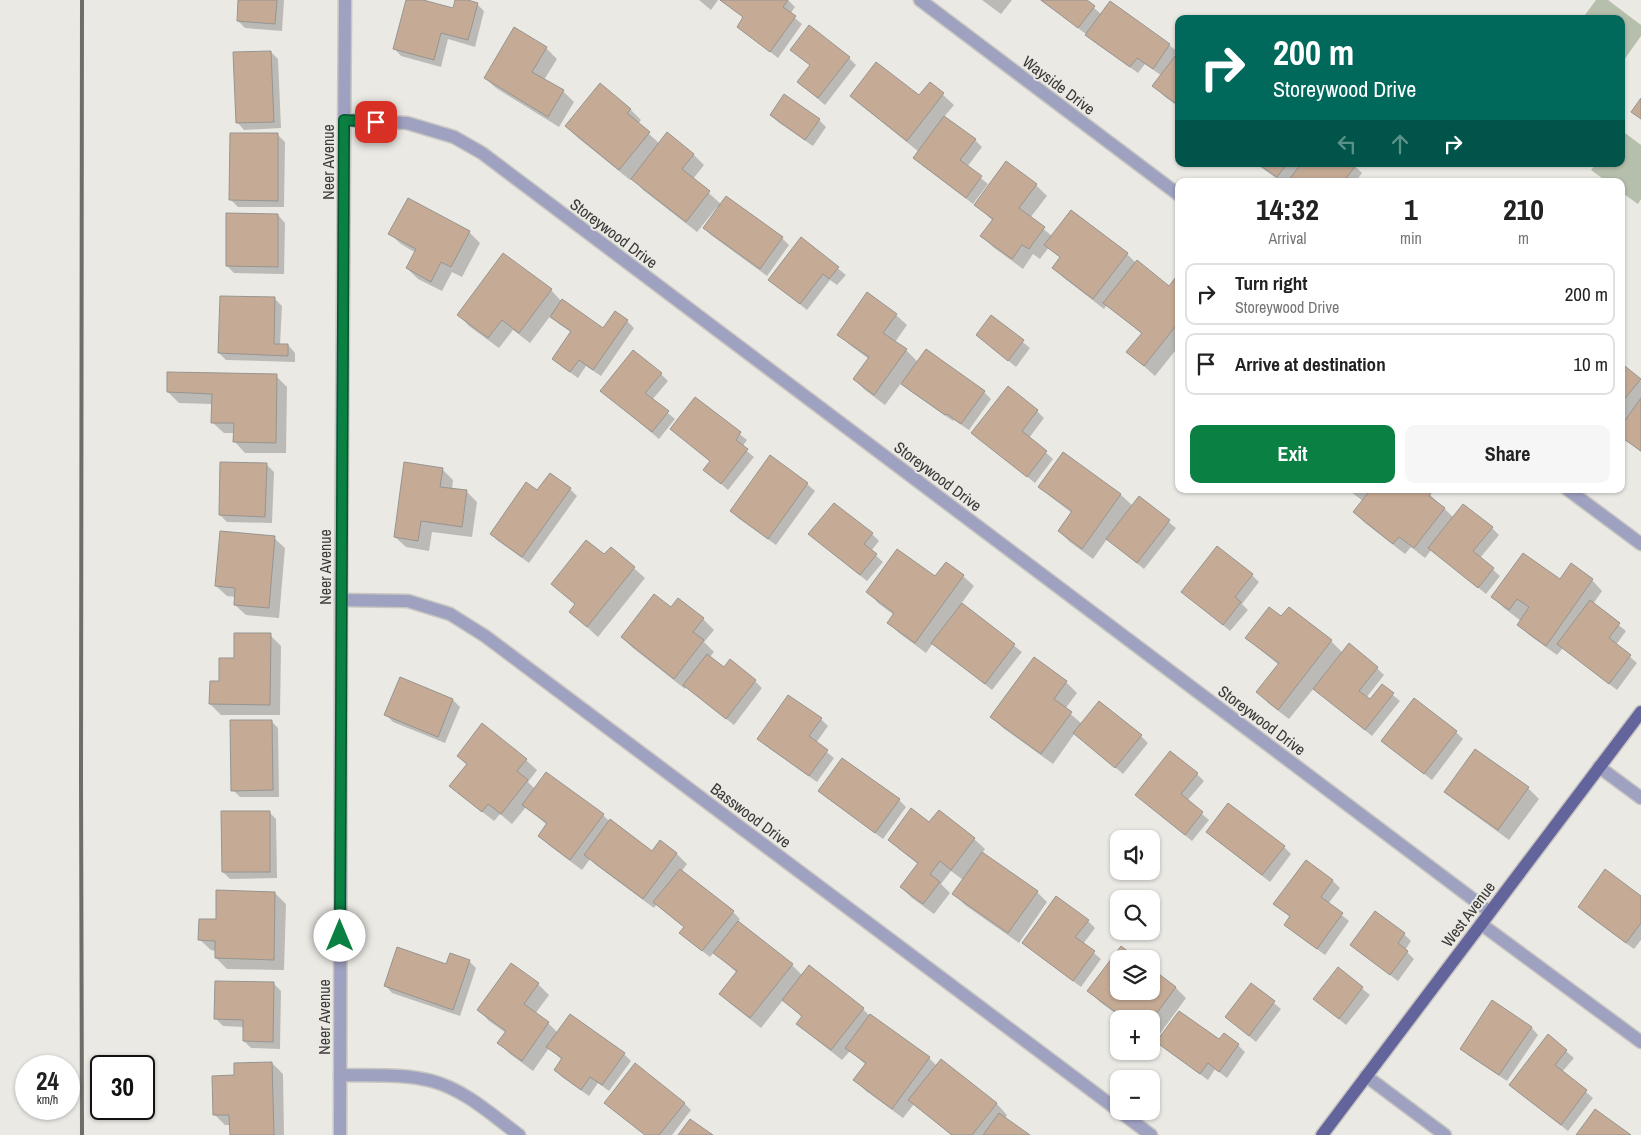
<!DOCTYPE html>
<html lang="en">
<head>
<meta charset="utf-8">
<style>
	body { margin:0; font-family:"Archivo Narrow",sans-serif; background:#f6f6f6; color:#222; height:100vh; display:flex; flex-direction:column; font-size:19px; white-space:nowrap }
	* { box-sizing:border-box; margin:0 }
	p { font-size:16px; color:#767676 }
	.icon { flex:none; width:28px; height:28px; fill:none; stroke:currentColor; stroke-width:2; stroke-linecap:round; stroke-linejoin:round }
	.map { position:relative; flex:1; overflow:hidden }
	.side { position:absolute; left:1175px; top:178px; width:450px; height:315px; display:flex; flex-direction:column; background:#fff; border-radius:10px; box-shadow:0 1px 4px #0004 }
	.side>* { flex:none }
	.hud { position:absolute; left:1175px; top:15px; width:450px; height:152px; border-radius:10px; box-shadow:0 1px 4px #0004; background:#00695c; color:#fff; overflow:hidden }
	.buttons { position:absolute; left:1110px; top:830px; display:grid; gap:10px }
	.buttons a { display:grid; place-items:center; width:50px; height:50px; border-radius:10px; background:#fff; box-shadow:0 1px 4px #0004; font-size:25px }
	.speed { position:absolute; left:15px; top:1055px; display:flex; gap:10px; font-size:25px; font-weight:700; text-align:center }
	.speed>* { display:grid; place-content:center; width:65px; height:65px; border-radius:50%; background:#fff; box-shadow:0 1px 4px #0004; line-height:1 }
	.speed small { font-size:12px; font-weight:400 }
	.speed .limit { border:2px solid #111; border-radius:8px; background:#fff; color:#111 }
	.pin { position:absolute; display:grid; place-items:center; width:42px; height:42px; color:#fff; margin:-21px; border-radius:10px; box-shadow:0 2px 8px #0006 }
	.me { position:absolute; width:55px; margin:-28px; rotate:0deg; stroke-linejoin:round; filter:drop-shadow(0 0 4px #0008) }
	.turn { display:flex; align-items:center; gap:18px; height:105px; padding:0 15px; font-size:22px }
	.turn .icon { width:65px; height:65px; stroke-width:2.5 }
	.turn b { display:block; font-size:35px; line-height:42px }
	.lanes { display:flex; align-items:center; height:48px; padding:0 15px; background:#0003; justify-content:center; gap:25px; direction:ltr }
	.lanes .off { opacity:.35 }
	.eta { display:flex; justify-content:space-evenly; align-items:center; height:85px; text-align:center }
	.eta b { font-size:30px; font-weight:700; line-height:35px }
	.cta { display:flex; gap:10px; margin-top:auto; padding:10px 15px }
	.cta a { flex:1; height:58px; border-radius:10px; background:#0b8043; color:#fff; font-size:20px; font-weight:700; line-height:58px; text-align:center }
	.cta a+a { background:#f6f6f6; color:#222 }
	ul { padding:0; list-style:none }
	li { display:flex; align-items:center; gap:15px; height:62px; margin:0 10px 8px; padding:0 5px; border:2px solid #e0e0e0; border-radius:10px }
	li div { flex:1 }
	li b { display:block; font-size:19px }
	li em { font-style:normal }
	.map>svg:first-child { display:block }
</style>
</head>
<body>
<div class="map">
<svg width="1641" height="1135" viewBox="0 0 1641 1135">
	<rect width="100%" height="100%" fill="#ebe9e4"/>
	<g fill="#b6bfac">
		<polygon points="1596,0 1608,0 1641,25 1641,36 1621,64 1621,19 1582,19"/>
		<polygon points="1621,130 1641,145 1641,199 1638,204 1621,192 1621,181 1606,181 1591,170 1596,164 1621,164"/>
	</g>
	<g fill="#0003">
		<polygon points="240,0 284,0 282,31 245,28 238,21"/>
		<polygon points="407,0 419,0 453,10 456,0 463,0 477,4 484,11 475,47 448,39 441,67 401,56 394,48"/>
		<polygon points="699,0 718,0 711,10"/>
		<polygon points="722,0 788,0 795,7 790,14 802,24 778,58 738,27 744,18"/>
		<polygon points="982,0 1012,0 1001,14"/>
		<polygon points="1040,0 1085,0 1102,15 1111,2 1169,45 1179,53 1179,107 1165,97 1154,86 1162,76 1145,64 1138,73 1094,42 1086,34"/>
		<polygon points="546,48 557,59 544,80 563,91 574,102 559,127 496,88 485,78"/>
		<polygon points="792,49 849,58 856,65 825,105 798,82 811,66"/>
		<polygon points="271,52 278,59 281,128 244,130 237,122"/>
		<polygon points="930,83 954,105 944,117 975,140 982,147 967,167 988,184 973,204 922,165 914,158 919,152 862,106 851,96 919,97"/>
		<polygon points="785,96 819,120 826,127 813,146 778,122 771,115"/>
		<polygon points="630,109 641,120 638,124 660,144 667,134 694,155 704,165 693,179 721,204 726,197 782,238 789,245 767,276 711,235 704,228 719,208 717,207 697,232 643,190 632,178 630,180 577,137 566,126"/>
		<polygon points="277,134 285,142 284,207 238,207 231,200"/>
		<polygon points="1256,164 1353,164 1362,173 1356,181 1280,181"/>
		<polygon points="1036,185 1047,196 1030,218 1052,236 1127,254 1136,263 1169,287 1179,275 1179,346 1155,376 1128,352 1142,334 1107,305 1104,309 1064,278 1054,268 1061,258 1049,247 1040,259 1033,254 1023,269 993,247 982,236 993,221 976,205"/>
		<polygon points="278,215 285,223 284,274 234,273 227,266"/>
		<polygon points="469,232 480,243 462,277 452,272 442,291 418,279 407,268 416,253 401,244 390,234"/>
		<polygon points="801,239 846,275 837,285 830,280 807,310 770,280"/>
		<polygon points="551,290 562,302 604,330 615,313 627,321 634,328 601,376 586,366 578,378 561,366 553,359 572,333 559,324 551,315 530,343 513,330 499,348 469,326 459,315"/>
		<polygon points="275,299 282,306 280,345 288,345 295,353 295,362 226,360 219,353"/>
		<polygon points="896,315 907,325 895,342 906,350 918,362 926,351 984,392 991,399 969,430 954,420 953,421 910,391 902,382 885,405 865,390 854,379 869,359 850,345 839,334"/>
		<polygon points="992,317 1030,348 1016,367 977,335"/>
		<polygon points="1621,365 1641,381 1641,452 1621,436"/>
		<polygon points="661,374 668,381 652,400 675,419 659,439 602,391"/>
		<polygon points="276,376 287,387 286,453 245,453 235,442 235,433 224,433 213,423 213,404 179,403 168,392"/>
		<polygon points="695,399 747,440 742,447 754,457 728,490 705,470 711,462 671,429"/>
		<polygon points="1037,411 1044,418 1029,438 1053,459 1035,483 973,433"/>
		<polygon points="1064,453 1121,495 1133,506 1139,498 1176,528 1144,569 1107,539 1093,559 1070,542 1059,531 1072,513 1051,497 1040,487"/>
		<polygon points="266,464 274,472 272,523 227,522 220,515"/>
		<polygon points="442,469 453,480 452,490 467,492 477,502 472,537 432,532 429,551 406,547 395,537"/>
		<polygon points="807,484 815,491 776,545 738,518 731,511"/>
		<polygon points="570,489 577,496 529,563 498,541 491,534 538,492"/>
		<polygon points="1347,489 1424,489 1454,518 1492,528 1499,535 1480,558 1500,576 1486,594 1432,549 1425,558 1411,547 1405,554 1365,523 1354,512 1363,501"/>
		<polygon points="872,534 879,541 871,551 883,562 867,581 817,541"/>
		<polygon points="274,538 285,548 279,618 246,615 235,605 236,597 227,596 216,586"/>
		<polygon points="611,548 645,578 598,637 570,612 576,605 553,584 604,556"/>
		<polygon points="1252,575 1259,582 1242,604 1248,610 1230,631 1183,592"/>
		<polygon points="963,576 974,586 961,604 1022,652 992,690 933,643 926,653 899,633 889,623 894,615 878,603 868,592 935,578"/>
		<polygon points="1592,580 1602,591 1593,604 1626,631 1616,645 1637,663 1617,690 1563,648 1557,655 1529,635 1519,625 1521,621 1504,608 1493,597 1560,581"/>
		<polygon points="678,600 703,619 714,630 704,642 714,652 709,658 724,669 755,681 762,688 734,725 686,687 685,689 633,648 622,637 671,609"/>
		<polygon points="1282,618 1331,641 1343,653 1377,668 1384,675 1366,698 1370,701 1382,686 1400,701 1372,736 1314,688 1289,719 1268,703 1258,692 1279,665 1258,648 1247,638"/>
		<polygon points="270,635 281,646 280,715 221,715 210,704 220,682 235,659"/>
		<polygon points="400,679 453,700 460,707 445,743 393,722 386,715"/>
		<polygon points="1066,682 1077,693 1065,709 1082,724 1141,736 1148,743 1123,774 1075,733 1053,764 1003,728 992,717"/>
		<polygon points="821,719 828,726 816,743 834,758 817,782 766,746 759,739"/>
		<polygon points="271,721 278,728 279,797 240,797 233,790"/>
		<polygon points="1456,732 1463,739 1432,780 1382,741"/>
		<polygon points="1476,751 1528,788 1539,799 1509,840 1457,802 1446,792"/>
		<polygon points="458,756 526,760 537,770 528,782 535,789 603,815 610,822 652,853 676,853 687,864 681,872 733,912 740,919 738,922 792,965 803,976 863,1009 870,1016 929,1058 937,1066 941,1061 997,1104 1007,1115 1005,1118 1028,1135 951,1135 914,1104 903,1118 866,1091 855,1080 866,1065 850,1051 842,1060 809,1034 798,1024 803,1018 783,1000 761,1028 731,1004 720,994 737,973 714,952 710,957 688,940 681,933 685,928 657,904 654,908 596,865 590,859 582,870 550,846 539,836 547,825 526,807 512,824 500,814 494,821 462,796 451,786 467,765"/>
		<polygon points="842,759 899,800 906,807 883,839 827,798 820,791"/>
		<polygon points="1197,774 1204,781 1187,801 1209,820 1192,841 1136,795"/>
		<polygon points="269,812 276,819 277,878 230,879 223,872"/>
		<polygon points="929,824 974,839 985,849 982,853 1037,892 1047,902 1019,943 965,905 954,894 963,880 951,871 941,884 950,893 934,914 912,898 901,887 918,864 900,850 889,840"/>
		<polygon points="1208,832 1284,847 1291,854 1270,882 1215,839"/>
		<polygon points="1306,861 1333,881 1340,888 1328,904 1349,921 1325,955 1292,931 1285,924 1290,917 1275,904"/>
		<polygon points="275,893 286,904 284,970 227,969 216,958 216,951 211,950 200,940 217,920"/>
		<polygon points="1641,898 1641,940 1634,949 1586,914 1579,907"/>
		<polygon points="1375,913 1404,934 1411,941 1405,950 1414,959 1398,981 1359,952 1352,945"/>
		<polygon points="1088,921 1095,928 1083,944 1101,959 1081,987 1030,949 1023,942"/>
		<polygon points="1119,959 1119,991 1151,991 1151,970 1176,988 1186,998 1154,1042 1151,1040 1151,1019 1123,1019 1100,1002 1089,991"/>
		<polygon points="469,961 476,968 460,1016 392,993 385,985"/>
		<polygon points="1338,969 1370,995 1346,1025 1322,1005"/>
		<polygon points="274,984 281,991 280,1049 251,1048 244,1041 244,1027 223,1026 216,1019"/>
		<polygon points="538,984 549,995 535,1014 548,1023 558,1033 624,1054 631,1061 609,1091 598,1083 589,1096 562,1077 555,1070 562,1060 549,1048 533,1071 510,1054 499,1043 506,1033 489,1021 479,1010"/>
		<polygon points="1251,984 1281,1009 1256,1042 1226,1017"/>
		<polygon points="1531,1027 1538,1035 1507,1081 1469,1056 1462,1049"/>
		<polygon points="1548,1036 1574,1058 1562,1072 1593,1098 1568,1131 1518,1092"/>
		<polygon points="1220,1041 1238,1045 1245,1052 1227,1078 1215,1069 1208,1080 1165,1049 1158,1042"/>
		<polygon points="272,1063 283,1074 284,1135 231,1135 231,1125 225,1125 214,1114 236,1076"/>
		<polygon points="684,1103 691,1110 672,1135 645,1135 613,1110"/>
	</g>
	<g fill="#c5ab95" stroke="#979490">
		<polygon points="238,0 277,0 275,24 237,21"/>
		<polygon points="406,0 423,0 453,8 455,0 468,0 478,3 468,40 441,33 434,60 393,49"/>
		<polygon points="720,0 788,0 783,7 796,16 770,52 737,27 743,17"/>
		<polygon points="1041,0 1087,0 1095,6 1078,28"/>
		<polygon points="1110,1 1170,44 1153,69 1137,58 1130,67 1085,35"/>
		<polygon points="809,25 850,57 818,98 797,82 810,65 790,50"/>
		<polygon points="514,27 547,47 532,72 564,90 548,117 484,78"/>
		<polygon points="271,51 274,122 236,123 233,52"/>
		<polygon points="1179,51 1179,106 1152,86"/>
		<polygon points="876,62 919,95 930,82 944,93 907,141 850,96"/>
		<polygon points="600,83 631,109 627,113 650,132 619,170 565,126"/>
		<polygon points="784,94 820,119 805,140 770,115"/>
		<polygon points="1641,98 1641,119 1631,112"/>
		<polygon points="944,116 976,139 960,160 982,176 966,198 913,158"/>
		<polygon points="667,132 694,154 682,169 710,191 686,222 631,179"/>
		<polygon points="230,133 278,133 278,201 229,200"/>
		<polygon points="1006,161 1037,184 1019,208 1045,227 1029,249 1022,245 1012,259 980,236 993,219 974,205"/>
		<polygon points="1258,164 1287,164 1277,177"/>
		<polygon points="1301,164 1355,164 1356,165 1344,181 1288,181"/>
		<polygon points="726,196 783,237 760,269 703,228"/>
		<polygon points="408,198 470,231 451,267 441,262 431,282 406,268 416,249 388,234"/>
		<polygon points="1071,210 1128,253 1093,299 1052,268 1060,257 1044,245"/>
		<polygon points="226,213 278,214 278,267 226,266"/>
		<polygon points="801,237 839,267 829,279 823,274 800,304 768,280"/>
		<polygon points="503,253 552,289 519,333 502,320 488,338 457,315"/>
		<polygon points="1137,260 1169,286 1179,273 1179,322 1144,366 1126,352 1142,333 1103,303"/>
		<polygon points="867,292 897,314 883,333 907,349 874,395 853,379 869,357 837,335"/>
		<polygon points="220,296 275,297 274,344 288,344 288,356 218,353"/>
		<polygon points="562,299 603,328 615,311 628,320 593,370 579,360 570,372 552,359 571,331 550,317"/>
		<polygon points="991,315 1024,340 1008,361 976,335"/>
		<polygon points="926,349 985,391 961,424 947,414 945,415 901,384"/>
		<polygon points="633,350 662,373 645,393 669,411 652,432 600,391"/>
		<polygon points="1621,363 1641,379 1621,403"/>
		<polygon points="167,372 277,374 276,443 233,442 234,423 211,423 212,394 167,392"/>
		<polygon points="1008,386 1038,410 1022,431 1047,451 1027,477 971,433"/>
		<polygon points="695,397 741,432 736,440 748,449 721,484 703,470 710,461 670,429"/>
		<polygon points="1641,398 1641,451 1621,437 1621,426"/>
		<polygon points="1063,452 1121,494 1082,549 1058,531 1072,511 1038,487"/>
		<polygon points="770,455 808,483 768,539 730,511"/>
		<polygon points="220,462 267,463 265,517 219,515"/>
		<polygon points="404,462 443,468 440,487 467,490 462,527 421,521 418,541 394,537"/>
		<polygon points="550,473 571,488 522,557 490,534 526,482 537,490"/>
		<polygon points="1371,489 1426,489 1431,493 1429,496 1445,508 1414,548 1399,537 1393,544 1353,512"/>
		<polygon points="1139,496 1170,520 1137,563 1106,539"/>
		<polygon points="834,503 873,533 864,544 877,554 860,575 808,534"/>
		<polygon points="1463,504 1493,527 1473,551 1494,568 1478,588 1428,548"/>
		<polygon points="220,531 275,536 269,608 234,605 235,588 215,586"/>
		<polygon points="586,540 604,554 611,547 635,567 587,627 569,612 575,604 551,584"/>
		<polygon points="1217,546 1253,574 1235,597 1241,602 1223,625 1181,592"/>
		<polygon points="897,549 935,576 946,562 964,575 915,643 887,623 894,613 866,592"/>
		<polygon points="1523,553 1560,579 1571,563 1593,579 1546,646 1517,625 1529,607 1517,599 1509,610 1491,597"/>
		<polygon points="654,594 671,607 678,598 704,618 693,632 704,640 674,679 621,637"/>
		<polygon points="1590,600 1620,623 1609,638 1631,655 1609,684 1557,644"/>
		<polygon points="962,603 1015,644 985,684 931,643"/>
		<polygon points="1269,607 1281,616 1289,607 1332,640 1278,710 1256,692 1279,663 1245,638"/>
		<polygon points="234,633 271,633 270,705 209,704 210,681 219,681 219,658 234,658"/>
		<polygon points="1349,643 1378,667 1359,691 1370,699 1382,684 1394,693 1365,730 1313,689"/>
		<polygon points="707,654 724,667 730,659 756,680 726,719 683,685"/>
		<polygon points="1034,657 1067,681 1054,699 1072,712 1041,754 990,717"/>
		<polygon points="400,677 453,699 438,737 384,715"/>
		<polygon points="788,695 822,718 809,736 828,750 809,776 757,739"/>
		<polygon points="1414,698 1457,731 1424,774 1381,741"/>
		<polygon points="1099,701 1142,735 1115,768 1073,733"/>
		<polygon points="230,720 272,720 273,790 231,791"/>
		<polygon points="482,723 527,759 517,771 528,780 501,814 488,804 482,812 449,786 467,764 457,756"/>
		<polygon points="1475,749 1529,787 1498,830 1444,792"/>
		<polygon points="1170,751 1198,773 1181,794 1203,812 1185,835 1135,795"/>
		<polygon points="842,758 900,799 875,833 818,791"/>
		<polygon points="546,772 604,814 570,860 538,836 547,823 522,805"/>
		<polygon points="1228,803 1285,846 1262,875 1206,832"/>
		<polygon points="911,808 929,822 939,810 975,838 951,870 940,861 930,874 940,882 923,904 900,887 918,863 888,840"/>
		<polygon points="221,811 270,811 270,872 222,872"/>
		<polygon points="610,819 652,851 660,840 677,853 643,899 584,855"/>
		<polygon points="982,852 1038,891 1008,933 952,894"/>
		<polygon points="1306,860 1333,880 1321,897 1343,913 1317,949 1284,925 1290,916 1273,904"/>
		<polygon points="680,869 734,911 702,951 679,933 684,927 653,902"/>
		<polygon points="1605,869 1641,896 1641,923 1626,943 1578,907"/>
		<polygon points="216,890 275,892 274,960 215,958 215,941 198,940 199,919 216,919"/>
		<polygon points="1056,896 1089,920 1075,937 1095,951 1073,981 1022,943"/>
		<polygon points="1375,911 1405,933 1398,943 1408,951 1390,975 1350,945"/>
		<polygon points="738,921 793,964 750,1018 719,994 737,971 713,953"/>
		<polygon points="1121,946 1138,959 1119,959 1119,991 1151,991 1151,968 1176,987 1151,1021 1151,1019 1125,1019 1087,991"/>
		<polygon points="397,947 446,964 450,953 470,960 453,1010 384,986"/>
		<polygon points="511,963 539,983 524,1004 549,1022 522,1061 497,1043 506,1031 477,1010"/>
		<polygon points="809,965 864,1008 831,1050 796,1024 802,1016 782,1000"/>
		<polygon points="1338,967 1363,987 1339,1019 1313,999"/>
		<polygon points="215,981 274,982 273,1042 243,1041 243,1020 214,1019"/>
		<polygon points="1251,983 1275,1001 1249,1036 1225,1017"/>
		<polygon points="1492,1000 1532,1027 1499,1075 1460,1049"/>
		<polygon points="1179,1011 1219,1039 1224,1033 1239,1044 1219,1072 1208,1063 1200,1074 1156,1042"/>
		<polygon points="570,1014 625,1053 602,1085 590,1077 581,1090 554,1070 562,1058 546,1047"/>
		<polygon points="870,1014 930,1057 892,1109 853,1080 866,1063 845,1048"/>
		<polygon points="1548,1034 1567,1050 1555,1065 1587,1090 1561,1125 1509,1085"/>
		<polygon points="941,1059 997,1103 972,1135 952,1135 908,1100"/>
		<polygon points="272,1062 274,1135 230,1135 229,1115 213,1115 212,1076 234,1075 234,1063"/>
		<polygon points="635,1063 685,1103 659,1135 645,1135 604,1103"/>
		<polygon points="1595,1109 1631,1135 1576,1135"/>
		<polygon points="999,1113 1030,1135 983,1135"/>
		<polygon points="690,1119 713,1135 678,1135"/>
	</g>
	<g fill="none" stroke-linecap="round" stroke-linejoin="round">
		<defs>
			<g id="minor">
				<polyline points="920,0 1179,195"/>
				<polyline points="344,120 407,123 454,137 482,153 1490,912"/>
				<polyline points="1567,489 1641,544"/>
				<polyline points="341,600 408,601 450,614 485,636 1119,1111"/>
				<polyline points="1599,767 1641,798"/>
				<polyline points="1481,924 1641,1042"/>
				<path d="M 340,1075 C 370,1076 403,1073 432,1081 C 465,1090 492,1115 519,1135"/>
				<polyline points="1366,1076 1445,1135"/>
				<polyline points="1119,1111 1151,1135"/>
				<polyline points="340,1135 341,600 345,0"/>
			</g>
			<polyline id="major" points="1322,1135 1641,712"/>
		</defs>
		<use href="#minor" stroke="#c8c6c1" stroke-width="15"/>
		<use href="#major" stroke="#c8c6c1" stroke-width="15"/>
		<use href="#minor" stroke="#9fa1c1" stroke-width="12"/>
		<use href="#major" stroke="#64649c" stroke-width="12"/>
		<polyline stroke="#6f6d6a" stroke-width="4" points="82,0 81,777 82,1135"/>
	</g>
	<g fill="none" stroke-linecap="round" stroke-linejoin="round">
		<defs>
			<polyline id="route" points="340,936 344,120 376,122"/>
		</defs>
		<use href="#route" stroke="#07532c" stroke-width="12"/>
		<use href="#route" stroke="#0b8043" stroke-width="9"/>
	</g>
	<g text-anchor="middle" stroke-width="4" stroke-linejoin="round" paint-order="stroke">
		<g font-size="16" fill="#3a3937" stroke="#ebe9e4">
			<text transform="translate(1059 85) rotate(37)" y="6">Wayside Drive</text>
			<text transform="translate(328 162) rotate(-90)" y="6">Neer Avenue</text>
			<text transform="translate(614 233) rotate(37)" y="6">Storeywood Drive</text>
			<text transform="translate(938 476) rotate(37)" y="6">Storeywood Drive</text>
			<text transform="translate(325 567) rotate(-90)" y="6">Neer Avenue</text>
			<text transform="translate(1262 720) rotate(37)" y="6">Storeywood Drive</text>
			<text transform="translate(751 815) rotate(37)" y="6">Basswood Drive</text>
			<text transform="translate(1468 914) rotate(-53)" y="6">West Avenue</text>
			<text transform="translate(324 1017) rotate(-90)" y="6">Neer Avenue</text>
		</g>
	</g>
</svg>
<div class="buttons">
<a><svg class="icon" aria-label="sound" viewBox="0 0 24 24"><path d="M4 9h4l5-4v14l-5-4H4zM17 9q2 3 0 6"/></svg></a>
<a><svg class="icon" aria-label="search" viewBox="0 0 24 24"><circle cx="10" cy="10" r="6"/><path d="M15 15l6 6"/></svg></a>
<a><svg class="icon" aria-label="layers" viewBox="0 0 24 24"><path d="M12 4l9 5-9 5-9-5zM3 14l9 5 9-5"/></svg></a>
<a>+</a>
<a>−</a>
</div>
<div class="speed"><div>24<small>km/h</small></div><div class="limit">30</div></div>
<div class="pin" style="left:376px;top:122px;background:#d93025"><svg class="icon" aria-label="arrive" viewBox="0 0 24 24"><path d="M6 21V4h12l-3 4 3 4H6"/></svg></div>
<svg class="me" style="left:340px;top:936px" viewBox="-20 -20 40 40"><circle r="19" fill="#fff"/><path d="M0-13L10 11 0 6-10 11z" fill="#0b8043"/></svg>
<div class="hud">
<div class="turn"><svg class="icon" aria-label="right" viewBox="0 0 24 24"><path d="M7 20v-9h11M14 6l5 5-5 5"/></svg><div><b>200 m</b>Storeywood Drive</div></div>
<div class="lanes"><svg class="icon off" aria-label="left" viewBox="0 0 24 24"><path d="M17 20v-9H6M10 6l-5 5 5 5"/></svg><svg class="icon off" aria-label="ahead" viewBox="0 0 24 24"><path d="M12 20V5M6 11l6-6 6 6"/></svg><svg class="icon" aria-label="right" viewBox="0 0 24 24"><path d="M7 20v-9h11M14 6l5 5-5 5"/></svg></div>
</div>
<section class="side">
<div class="eta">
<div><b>14:32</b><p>Arrival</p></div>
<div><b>1</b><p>min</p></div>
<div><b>210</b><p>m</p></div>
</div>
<ul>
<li><svg class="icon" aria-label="right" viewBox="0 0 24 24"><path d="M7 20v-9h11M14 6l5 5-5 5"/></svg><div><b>Turn right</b><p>Storeywood Drive</p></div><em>200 m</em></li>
<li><svg class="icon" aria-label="arrive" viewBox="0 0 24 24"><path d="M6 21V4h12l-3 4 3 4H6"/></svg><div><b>Arrive at destination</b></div><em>10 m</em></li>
</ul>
<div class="cta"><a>Exit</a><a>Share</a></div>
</section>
</div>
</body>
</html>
